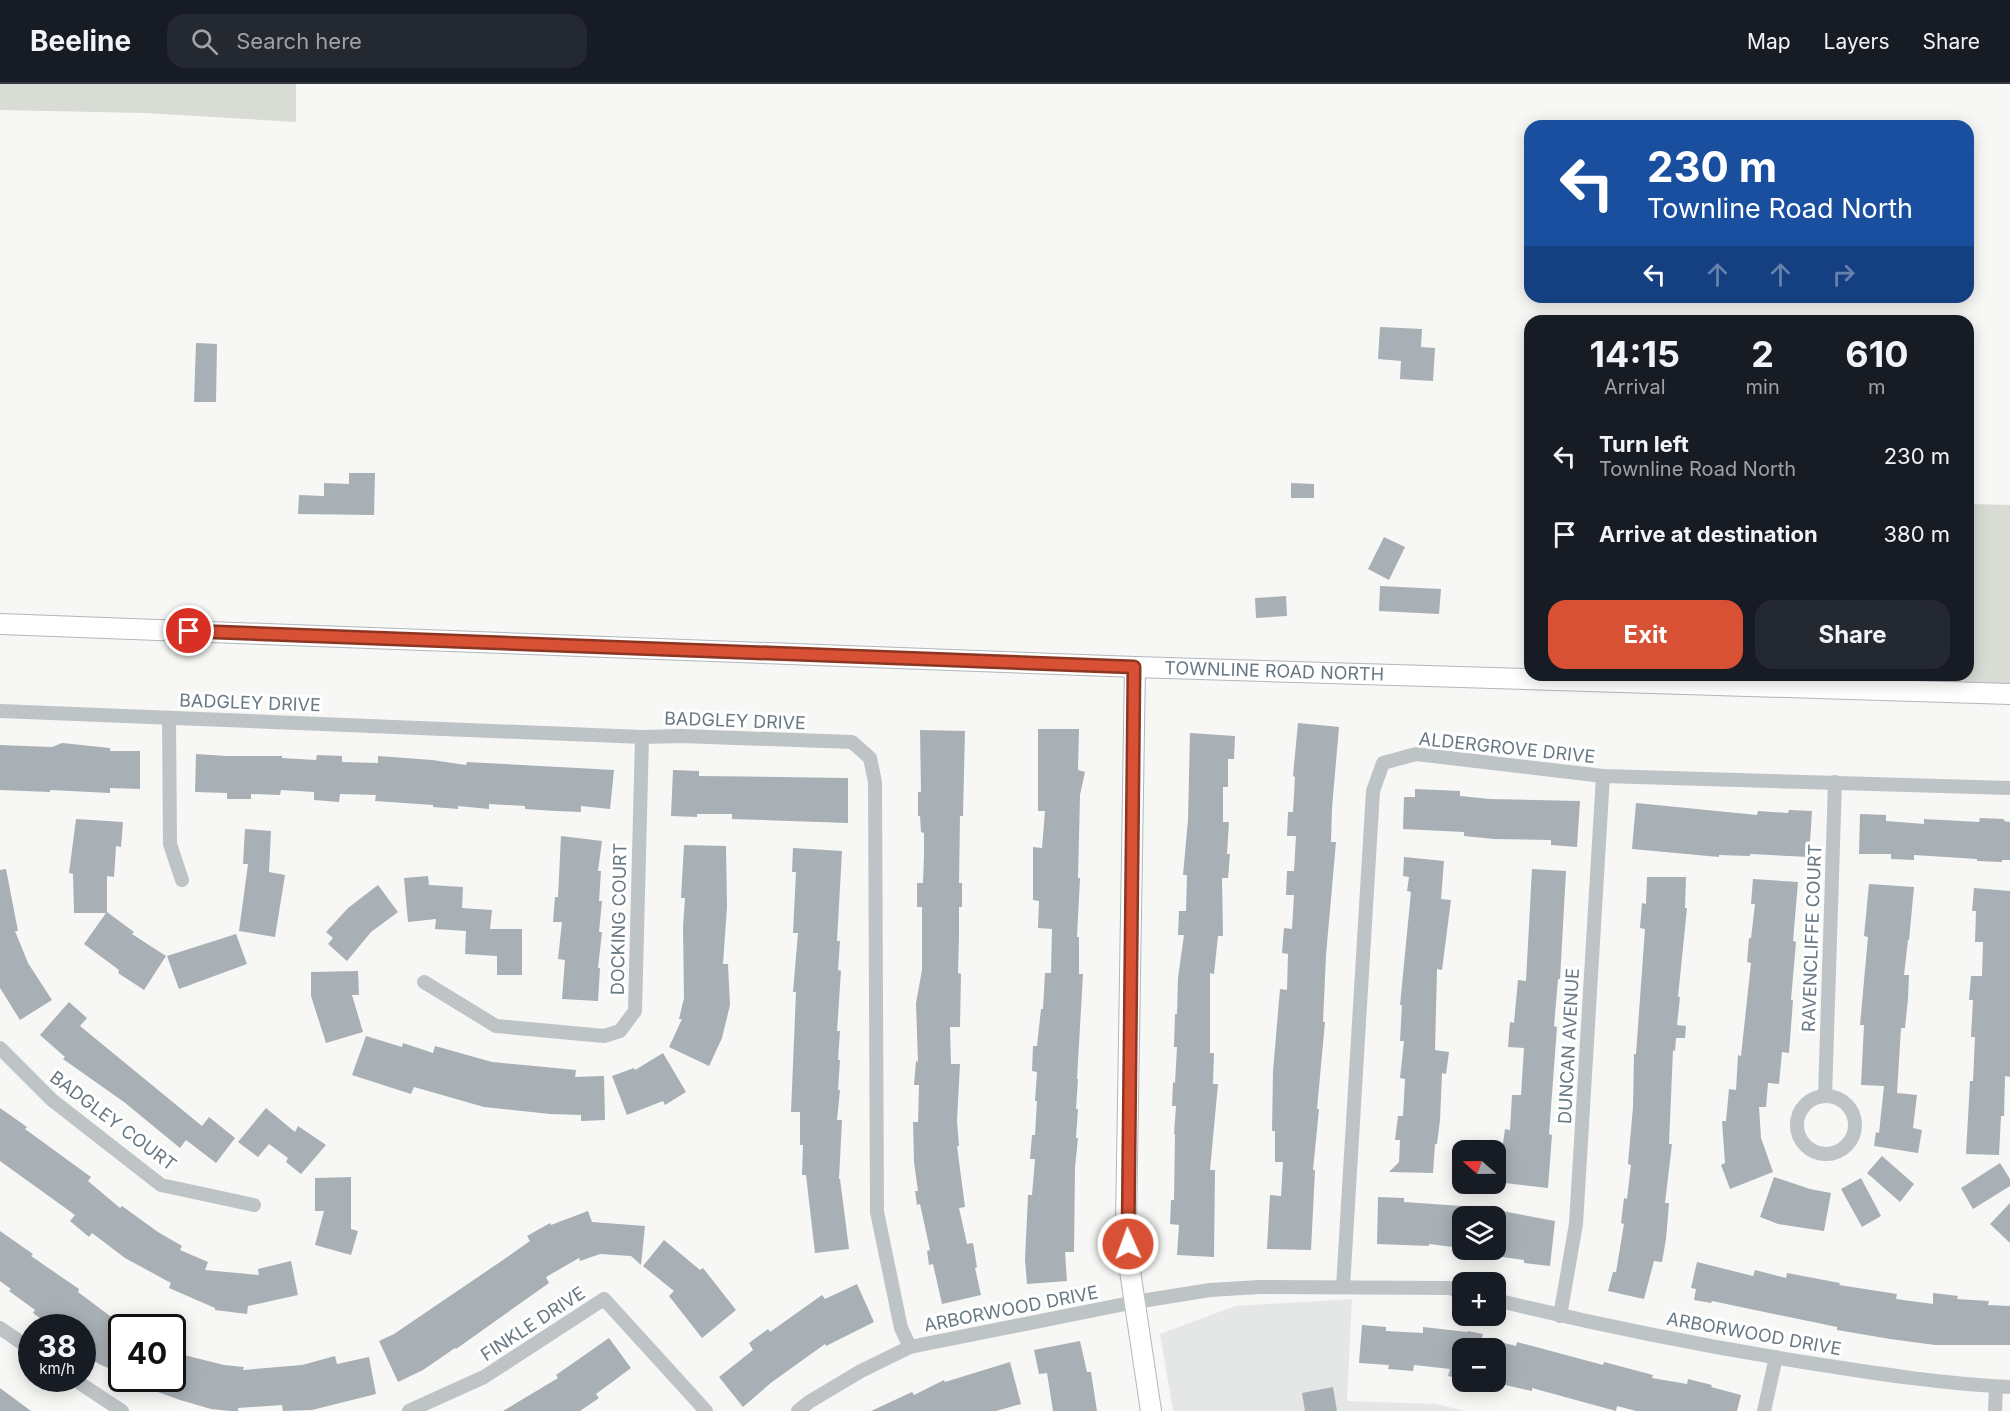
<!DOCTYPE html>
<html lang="en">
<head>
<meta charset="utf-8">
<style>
	body { margin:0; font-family:Inter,sans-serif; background:#242831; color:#f1f3f6; height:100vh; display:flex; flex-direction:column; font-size:22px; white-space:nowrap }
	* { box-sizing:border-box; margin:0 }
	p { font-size:20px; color:#9ea1a6 }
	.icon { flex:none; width:33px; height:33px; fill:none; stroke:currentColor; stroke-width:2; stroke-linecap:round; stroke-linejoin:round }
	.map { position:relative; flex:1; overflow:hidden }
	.sheet { position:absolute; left:1524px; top:231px; width:450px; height:366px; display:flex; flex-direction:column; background:#171b24; border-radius:18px; box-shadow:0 3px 15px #0003 }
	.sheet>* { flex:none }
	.guide { position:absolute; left:1524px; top:36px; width:450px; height:183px; border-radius:18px; box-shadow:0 3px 15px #0003; background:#1a4fa0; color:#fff; overflow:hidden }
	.needle { width:39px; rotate:290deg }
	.controls { position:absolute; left:1452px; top:1056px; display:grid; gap:12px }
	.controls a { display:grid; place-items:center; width:54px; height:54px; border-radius:12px; background:#171b24; box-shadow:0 3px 15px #0003; font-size:30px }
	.speed { position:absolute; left:18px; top:1230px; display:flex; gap:12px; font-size:30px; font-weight:700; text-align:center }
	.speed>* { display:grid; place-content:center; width:78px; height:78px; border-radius:50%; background:#171b24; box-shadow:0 3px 15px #0003; line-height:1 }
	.speed small { font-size:15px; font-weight:400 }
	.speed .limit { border:3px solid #111; border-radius:9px; background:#fff; color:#111 }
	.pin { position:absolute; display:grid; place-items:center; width:51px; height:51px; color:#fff; margin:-26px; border:3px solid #fff; border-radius:50%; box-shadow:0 2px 6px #0007 }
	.me { position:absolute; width:66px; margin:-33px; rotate:358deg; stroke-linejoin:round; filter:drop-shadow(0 0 4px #0008) }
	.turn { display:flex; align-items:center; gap:21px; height:126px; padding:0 24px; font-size:27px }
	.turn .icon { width:78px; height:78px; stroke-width:2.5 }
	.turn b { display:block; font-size:42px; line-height:51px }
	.lanes { display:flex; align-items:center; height:57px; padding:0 24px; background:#0003; justify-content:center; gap:30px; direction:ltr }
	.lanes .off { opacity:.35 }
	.eta { display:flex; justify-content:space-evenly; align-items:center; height:102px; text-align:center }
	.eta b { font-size:36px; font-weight:700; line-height:42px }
	.primary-button { display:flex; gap:12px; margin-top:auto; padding:12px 24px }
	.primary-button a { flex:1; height:69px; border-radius:18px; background:#d85134; color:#fff; font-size:24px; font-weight:700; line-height:69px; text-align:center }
	.primary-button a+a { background:#242831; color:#f1f3f6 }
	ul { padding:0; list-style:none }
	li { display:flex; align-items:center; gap:18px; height:78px; padding:0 24px }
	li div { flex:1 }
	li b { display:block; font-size:22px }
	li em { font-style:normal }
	header { display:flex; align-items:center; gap:36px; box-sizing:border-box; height:84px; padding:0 30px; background:#171b24; border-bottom:2px solid #363941 }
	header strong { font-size:28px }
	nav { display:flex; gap:33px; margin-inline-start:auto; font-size:21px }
	.search { width:420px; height:54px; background:#242831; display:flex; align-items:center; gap:15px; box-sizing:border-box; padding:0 21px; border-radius:18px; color:#9ea1a6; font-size:22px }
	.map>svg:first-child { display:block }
</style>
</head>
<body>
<header>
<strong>Beeline</strong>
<div class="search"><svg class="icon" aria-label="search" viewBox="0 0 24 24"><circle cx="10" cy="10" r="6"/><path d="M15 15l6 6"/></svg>Search here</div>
<nav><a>Map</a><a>Layers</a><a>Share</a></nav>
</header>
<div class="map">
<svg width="2010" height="1327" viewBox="0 0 2010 1327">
	<rect width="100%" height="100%" fill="#f7f7f5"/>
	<polygon fill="#e5e6e6" points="1352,1215 1347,1317 1436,1320 1465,1327 1173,1327 1160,1250 1235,1222"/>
	<g fill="#d8dcd4">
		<polygon points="0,0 296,0 296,38 145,29 0,26"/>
		<polygon points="1968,420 2010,421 2010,617 1779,602 1780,591 1968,591"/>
	</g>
	<g fill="#a8b0b5">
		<polygon points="1380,243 1422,245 1421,263 1435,264 1433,297 1400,295 1401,277 1378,275"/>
		<polygon points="196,259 217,260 216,318 194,318"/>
		<polygon points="349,389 375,389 374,431 298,430 299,411 324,412 324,399 349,400"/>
		<polygon points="1291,399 1314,400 1314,414 1291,414"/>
		<polygon points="1384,453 1405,463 1389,496 1368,485"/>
		<polygon points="1380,502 1441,505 1439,530 1379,527"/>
		<polygon points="1286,512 1287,532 1256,534 1255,514"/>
		<polygon points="1298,639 1339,643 1332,724 1331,758 1336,758 1326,871 1323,938 1325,938 1317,1025 1319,1025 1313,1086 1315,1086 1311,1166 1267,1165 1270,1111 1281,1112 1283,1078 1275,1078 1275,1047 1272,1047 1273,987 1280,905 1287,906 1288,870 1282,869 1284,844 1292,845 1294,811 1286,811 1287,787 1294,787 1296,752 1287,752 1288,728 1293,728 1295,693 1293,692"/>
		<polygon points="1038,645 1079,645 1078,686 1085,688 1080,711 1078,794 1080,794 1077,853 1079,853 1079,890 1083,890 1077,995 1078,995 1076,1025 1078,1025 1076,1054 1078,1054 1075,1083 1074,1168 1065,1168 1067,1197 1027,1200 1025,1176 1028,1111 1032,1111 1035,1075 1030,1075 1032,1051 1035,1051 1037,1017 1035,1017 1037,988 1032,987 1033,962 1037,962 1041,925 1043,925 1045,889 1051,889 1052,845 1038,844 1039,817 1033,816 1033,763 1042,764 1045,727 1038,727"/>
		<polygon points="920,646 965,647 963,732 960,732 959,799 962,799 962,823 959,823 959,853 958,889 961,890 960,943 950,943 951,980 960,980 957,1037 959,1062 957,1062 965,1123 959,1124 967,1160 973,1159 977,1183 975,1184 981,1211 942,1220 933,1180 929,1181 927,1167 930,1166 920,1120 917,1121 915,1107 918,1107 914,1078 913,1038 918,1038 919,1001 914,1001 916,977 918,978 916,919 922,886 922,823 917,823 917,799 923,799 924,771 924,749 921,748 920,732 918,732 918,708 921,708"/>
		<polygon points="1190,649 1235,652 1234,675 1228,675 1228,703 1223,703 1223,738 1229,738 1227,770 1230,770 1228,794 1222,794 1223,852 1218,852 1214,890 1210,889 1210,969 1214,969 1213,1000 1218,1000 1210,1086 1215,1086 1214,1173 1177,1171 1179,1141 1170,1140 1171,1116 1174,1116 1175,1050 1174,1050 1176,1022 1172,1022 1173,998 1175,999 1177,963 1174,963 1175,930 1177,930 1178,894 1184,851 1178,851 1179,827 1186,827 1187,791 1183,791 1188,736"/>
		<polygon points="62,659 110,664 110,667 140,667 140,705 110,704 110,709 50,706 50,708 0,706 0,661 52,663"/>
		<polygon points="196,670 227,672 282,672 282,674 316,676 317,671 342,672 342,678 378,679 378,672 432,676 466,681 467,678 614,686 610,725 581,722 581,728 556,727 525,725 525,722 489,720 489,725 458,722 458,725 433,723 433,721 375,717 376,711 340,710 339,718 314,716 314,708 281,706 280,711 251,710 251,715 227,715 227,709 195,708"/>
		<polygon points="673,686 699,687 699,692 848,694 848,739 732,735 732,730 697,730 697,733 671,732"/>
		<polygon points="1415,705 1460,707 1460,712 1490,715 1580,717 1577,763 1551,761 1551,756 1494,755 1464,752 1464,748 1403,745 1404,713 1415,713"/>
		<polygon points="1636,719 1757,731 1758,727 1788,729 1789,726 1812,727 1809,773 1750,770 1750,772 1719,771 1719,773 1632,765"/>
		<polygon points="1860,730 1886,731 1886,737 1924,740 1924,735 1979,738 1980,734 2004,735 2004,737 2010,738 2010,776 2002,776 2002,778 1977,777 1977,775 1914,771 1914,776 1891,775 1891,770 1859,770"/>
		<polygon points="76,735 123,738 121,763 116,762 114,793 107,792 107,828 134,848 132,850 166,872 144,906 118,889 119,886 84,860 106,829 74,829 73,790 69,789"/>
		<polygon points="245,745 271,747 269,788 285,791 275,853 239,847 248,780 243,780"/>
		<polygon points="561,752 602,757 598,787 601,787 599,817 602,817 599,848 602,848 598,884 600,884 598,917 562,915 565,876 558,875 562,838 553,838 555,813 558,813"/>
		<polygon points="684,761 726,762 727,823 723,880 728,880 730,921 722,954 709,982 669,963 682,935 679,935 684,914 683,843 685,814 681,814"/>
		<polygon points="793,764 842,767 837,857 840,857 838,886 841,887 837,947 840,947 838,976 840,976 838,1006 840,1006 837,1036 842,1036 839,1095 840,1095 849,1165 815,1169 806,1091 802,1091 803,1061 800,1061 800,1028 791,1028 796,908 793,908 798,849 793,849 796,788 792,788"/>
		<polygon points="1404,773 1444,777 1441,815 1451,816 1442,886 1437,885 1435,966 1449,968 1446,990 1442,989 1440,1036 1437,1060 1435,1060 1433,1089 1389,1088 1399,1078 1400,1056 1395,1056 1398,1032 1403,1032 1405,995 1400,994 1404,957 1400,957 1402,921 1400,921 1411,808 1407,807 1409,793 1403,792"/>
		<polygon points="6,785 18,847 15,847 28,879 52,916 20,936 0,904 0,786"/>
		<polygon points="1532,785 1566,787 1560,895 1558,895 1554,942 1557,943 1549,1050 1552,1051 1548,1104 1496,1098 1496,1074 1501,1074 1505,1045 1510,1046 1512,1011 1521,1011 1524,964 1508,963 1510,938 1514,939 1518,896 1526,897"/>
		<polygon points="428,792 429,801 463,803 462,824 492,826 490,845 522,845 522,891 497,891 497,872 465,870 466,847 435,845 436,835 408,838 404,794"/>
		<polygon points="1647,793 1686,793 1685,824 1687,824 1678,913 1680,913 1677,941 1686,942 1685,954 1676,954 1675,967 1673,966 1669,1060 1672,1060 1665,1119 1669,1119 1666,1155 1662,1178 1654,1177 1644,1215 1608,1207 1613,1188 1616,1188 1624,1140 1621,1139 1624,1114 1627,1115 1631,1081 1628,1080 1633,1023 1634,970 1636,970 1645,845 1640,844 1642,819 1646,820"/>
		<polygon points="1753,795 1798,798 1793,857 1796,858 1791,916 1793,916 1791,943 1789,969 1782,968 1779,1000 1768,999 1766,1023 1759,1023 1761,1054 1773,1088 1730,1105 1721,1081 1725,1079 1722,1037 1726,1037 1729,1005 1736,1006 1738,971 1741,972 1751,879 1747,878 1749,854 1751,854 1755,820 1751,820"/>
		<polygon points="1869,800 1914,803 1909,856 1908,856 1904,891 1909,891 1908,915 1905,944 1901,944 1897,1009 1917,1011 1913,1044 1922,1046 1918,1069 1874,1062 1876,1048 1879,1049 1884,1002 1861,1001 1864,941 1860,941 1868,853 1864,852"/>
		<polygon points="378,801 398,828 371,848 347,877 328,860 333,854 326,848 348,824"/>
		<polygon points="1974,804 2010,807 2010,993 2005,992 2004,1032 2001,1032 1999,1071 1966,1070 1970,997 1973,997 1975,953 1971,953 1973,916 1969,916 1971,892 1982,892 1983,858 1975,858 1976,827 1972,827"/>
		<polygon points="236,850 247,880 179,905 167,872"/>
		<polygon points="358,887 359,911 352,911 363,948 326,959 311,912 311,888"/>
		<polygon points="69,918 87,934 80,942 202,1042 209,1033 235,1054 216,1079 186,1056 180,1064 124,1018 63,975 65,973 40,951"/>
		<polygon points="366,952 402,963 403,959 433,969 435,962 492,978 576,986 575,993 604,992 605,1036 581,1037 581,1031 550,1030 484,1023 414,1003 411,1010 352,991"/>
		<polygon points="663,969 686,1008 665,1021 663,1017 627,1031 612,992 634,984 635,986"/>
		<polygon points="0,1024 27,1043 25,1045 91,1093 88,1097 120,1124 122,1122 158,1148 182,1162 180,1166 208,1178 205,1186 259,1191 258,1185 291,1177 298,1211 248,1222 247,1230 215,1226 215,1224 169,1204 171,1199 125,1174 92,1149 89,1153 70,1137 75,1131 0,1077"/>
		<polygon points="266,1024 295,1048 298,1042 326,1061 301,1090 286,1078 288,1074 269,1060 258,1073 238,1058"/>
		<polygon points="1882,1072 1914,1100 1900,1118 1867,1089"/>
		<polygon points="2000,1079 2010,1095 2010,1102 1973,1125 1961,1104"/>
		<polygon points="351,1093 351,1145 358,1147 351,1171 315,1161 324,1127 315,1127 315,1094"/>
		<polygon points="1774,1093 1810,1105 1831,1109 1824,1147 1778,1140 1760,1133"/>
		<polygon points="1861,1094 1881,1132 1862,1143 1841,1105"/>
		<polygon points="1378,1113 1404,1114 1404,1118 1462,1122 1461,1164 1429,1160 1429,1162 1377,1160"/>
		<polygon points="2010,1119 2010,1159 1990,1140"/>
		<polygon points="588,1127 592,1138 645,1142 641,1181 631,1172 600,1170 580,1177 579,1174 546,1193 549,1199 456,1265 455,1264 423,1286 398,1298 379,1257 394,1250 503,1176 530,1157 527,1152 550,1139 551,1141"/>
		<polygon points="1502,1127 1555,1137 1550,1182 1524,1179 1524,1176 1495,1172"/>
		<polygon points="0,1147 33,1170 31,1172 79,1205 78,1208 122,1241 122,1290 99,1280 82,1269 82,1244 53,1244 33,1229 35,1226 9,1207 11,1205 0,1197"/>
		<polygon points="664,1156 700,1186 703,1184 736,1226 702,1254 669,1212 674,1207 643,1182"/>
		<polygon points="1697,1178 1753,1192 1755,1186 1786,1194 1787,1189 1840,1199 1839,1201 1897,1210 1896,1215 1933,1220 1933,1209 1958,1212 1957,1215 1989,1217 1988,1221 2010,1222 2010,1261 1935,1261 1890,1255 1837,1246 1837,1243 1712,1217 1711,1219 1694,1216 1696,1205 1691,1204"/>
		<polygon points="857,1200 874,1238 826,1262 825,1260 772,1298 743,1323 719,1293 753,1266 749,1259 768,1245 770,1248 822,1211 825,1215"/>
		<polygon points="1362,1241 1386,1243 1386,1247 1423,1249 1423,1243 1467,1248 1468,1247 1483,1250 1479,1264 1462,1264 1462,1295 1448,1292 1450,1285 1414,1281 1413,1287 1388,1285 1389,1281 1359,1279"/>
		<polygon points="609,1254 631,1284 596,1310 599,1314 580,1327 503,1327 558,1294 556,1291"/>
		<polygon points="1080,1257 1087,1288 1091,1288 1097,1327 1053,1327 1047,1289 1039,1290 1034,1266"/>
		<polygon points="1496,1257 1516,1262 1517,1258 1603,1281 1604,1278 1653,1291 1652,1294 1687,1300 1688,1295 1712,1301 1711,1303 1741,1311 1737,1327 1636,1327 1617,1322 1616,1327 1532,1304 1532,1307 1496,1299"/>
		<polygon points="172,1268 224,1281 244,1283 243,1286 302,1281 335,1272 337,1280 369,1273 376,1310 312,1326 283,1327 282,1321 238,1324 238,1327 230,1327 211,1325 180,1316 125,1296 125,1294 172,1294"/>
		<polygon points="1010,1278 1021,1320 996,1327 871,1327 912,1308 914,1311 944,1296 945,1298"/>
		<polygon points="1333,1303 1337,1327 1305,1327 1302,1309"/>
		<polygon points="0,1304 31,1327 0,1327"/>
	</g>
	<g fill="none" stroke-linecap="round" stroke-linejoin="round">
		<defs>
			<g id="secondary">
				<path id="s1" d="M 0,540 L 1135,583 L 2010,610"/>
				<polyline points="1135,583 1126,1140 1129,1180 1151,1327"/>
			</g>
		</defs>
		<use href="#secondary" stroke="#b1b7bb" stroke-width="22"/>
		<g stroke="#bec3c6" stroke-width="14">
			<polyline points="0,627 642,653 681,652 852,658 870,674 875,698 877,1128 901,1244 910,1263"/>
			<polyline points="169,634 170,760 182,796"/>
			<polyline points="424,898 496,942 604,952 620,947 635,927 642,653"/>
			<polyline points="0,964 52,1016 161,1101 254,1121"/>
			<polyline points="1825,1012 1835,698"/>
			<circle cx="1826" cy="1041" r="29"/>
			<polyline points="1343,1203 1373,707 1383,679 1416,670 1603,692 2010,704"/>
			<path d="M 1496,1216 C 1602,1242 1708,1263 1816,1280 C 1880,1290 1945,1300 2010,1303"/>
			<polyline points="1560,1232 1576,1140 1603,692"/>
			<polyline points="0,1244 32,1266"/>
			<polyline points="72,1294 122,1327"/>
			<polyline points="409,1327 484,1293 604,1215 706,1327"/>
			<polyline points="798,1327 809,1318 861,1287 910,1263 1135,1218 1210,1206 1260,1203 1450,1204 1462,1208"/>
			<polyline points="1764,1327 1776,1273"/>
			<polyline points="1995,1327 1996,1303"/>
		</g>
		<use href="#secondary" stroke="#fff" stroke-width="20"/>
	</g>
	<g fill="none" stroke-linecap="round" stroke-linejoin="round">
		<defs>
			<polyline id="route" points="189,547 1134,583 1128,1160"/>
		</defs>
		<use href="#route" stroke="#8c3522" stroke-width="15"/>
		<use href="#route" stroke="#d85134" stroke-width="10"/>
	</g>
	<g text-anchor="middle" stroke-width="6" stroke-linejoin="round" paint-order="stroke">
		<g font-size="18" fill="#687984" stroke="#fff">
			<text dy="6" stroke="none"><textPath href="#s1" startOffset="1275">TOWNLINE ROAD NORTH</textPath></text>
			<text transform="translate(250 619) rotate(2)" y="6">BADGLEY DRIVE</text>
			<text transform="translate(735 637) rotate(2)" y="6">BADGLEY DRIVE</text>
			<text transform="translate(1507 664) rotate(6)" y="6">ALDERGROVE DRIVE</text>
			<text transform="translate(619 835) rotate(-89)" y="6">DOCKING COURT</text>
			<text transform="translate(1812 854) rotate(-88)" y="6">RAVENCLIFFE COURT</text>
			<text transform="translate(1569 962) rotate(-87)" y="6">DUNCAN AVENUE</text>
			<text transform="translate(113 1037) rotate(37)" y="6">BADGLEY COURT</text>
			<text transform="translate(1011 1225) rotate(-11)" y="6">ARBORWOOD DRIVE</text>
			<text transform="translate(533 1240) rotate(-33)" y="6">FINKLE DRIVE</text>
			<text transform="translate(1754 1250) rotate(10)" y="6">ARBORWOOD DRIVE</text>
		</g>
	</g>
</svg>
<div class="controls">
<a><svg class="needle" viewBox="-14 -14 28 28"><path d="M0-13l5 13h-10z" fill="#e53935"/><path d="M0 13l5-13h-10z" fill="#9ea1a6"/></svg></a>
<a><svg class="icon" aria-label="layers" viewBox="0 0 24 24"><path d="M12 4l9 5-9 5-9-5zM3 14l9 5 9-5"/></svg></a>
<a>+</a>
<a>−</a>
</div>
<div class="speed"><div>38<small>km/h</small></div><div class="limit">40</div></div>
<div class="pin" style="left:189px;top:547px;background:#d93025"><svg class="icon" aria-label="arrive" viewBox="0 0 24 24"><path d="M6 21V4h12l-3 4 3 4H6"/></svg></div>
<svg class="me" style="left:1128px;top:1160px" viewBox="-20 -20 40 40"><circle r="17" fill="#d85134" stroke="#fff" stroke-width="3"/><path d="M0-11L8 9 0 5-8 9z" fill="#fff"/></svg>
<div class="guide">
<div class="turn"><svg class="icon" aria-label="left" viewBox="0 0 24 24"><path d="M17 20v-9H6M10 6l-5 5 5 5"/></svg><div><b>230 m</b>Townline Road North</div></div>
<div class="lanes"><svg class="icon" aria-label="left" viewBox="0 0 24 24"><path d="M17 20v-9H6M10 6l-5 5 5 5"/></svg><svg class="icon off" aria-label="ahead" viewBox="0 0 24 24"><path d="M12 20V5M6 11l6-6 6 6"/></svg><svg class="icon off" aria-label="ahead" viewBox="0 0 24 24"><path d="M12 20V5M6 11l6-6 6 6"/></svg><svg class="icon off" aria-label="right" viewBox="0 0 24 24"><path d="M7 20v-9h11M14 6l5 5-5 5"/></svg></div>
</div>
<section class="sheet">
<div class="eta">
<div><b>14:15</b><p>Arrival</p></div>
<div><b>2</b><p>min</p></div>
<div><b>610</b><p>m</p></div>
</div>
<ul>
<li><svg class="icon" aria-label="left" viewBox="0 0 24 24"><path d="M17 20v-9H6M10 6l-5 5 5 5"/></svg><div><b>Turn left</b><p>Townline Road North</p></div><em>230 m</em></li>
<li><svg class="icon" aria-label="arrive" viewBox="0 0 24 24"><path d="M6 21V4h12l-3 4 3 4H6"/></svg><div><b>Arrive at destination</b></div><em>380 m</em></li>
</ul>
<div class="primary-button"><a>Exit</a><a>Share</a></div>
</section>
</div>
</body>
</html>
